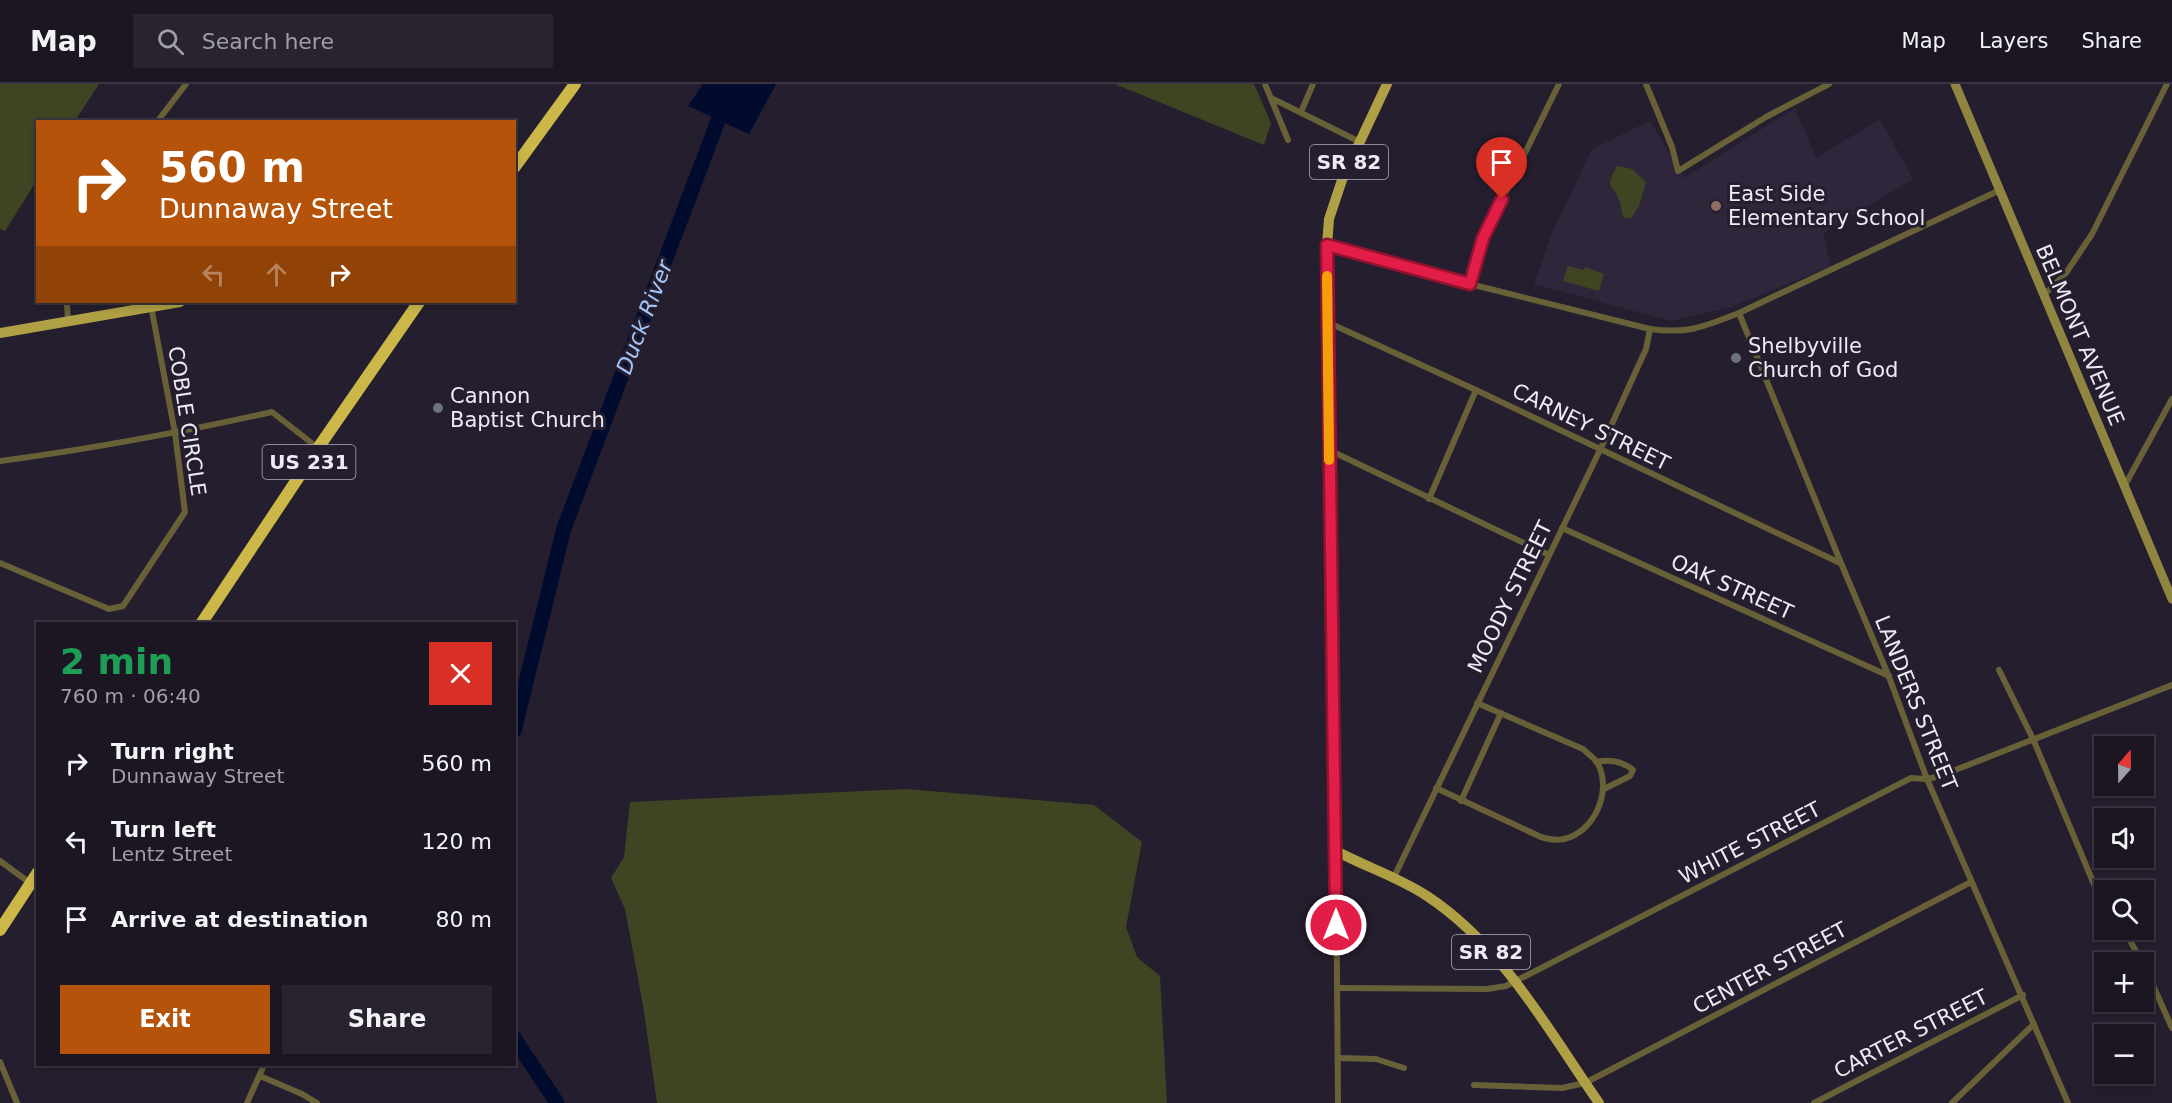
<!DOCTYPE html>
<html lang="en">
<head>
<meta charset="utf-8">
<style>
	body { margin:0; font-family:"DejaVu Sans",sans-serif; background:#29232f; color:#f1f3f6; height:100vh; display:flex; flex-direction:column; font-size:22px; white-space:nowrap }
	* { box-sizing:border-box; margin:0 }
	p { font-size:20px; color:#a09fa5 }
	.icon { flex:none; width:33px; height:33px; fill:none; stroke:currentColor; stroke-width:2; stroke-linecap:round; stroke-linejoin:round }
	.map { position:relative; flex:1; overflow:hidden }
	.panel { position:absolute; left:36px; top:538px; width:480px; height:444px; display:flex; flex-direction:column; background:#1c1622; border-radius:0px; box-shadow:0 3px 9px #0003,0 0 0 2px #3a3540 }
	.panel>* { flex:none }
	.guide { position:absolute; left:36px; top:36px; width:480px; height:183px; border-radius:0px; box-shadow:0 3px 9px #0003,0 0 0 2px #3a3540; background:#b45309; color:#fff; overflow:hidden }
	.needle { width:39px; rotate:20deg }
	.controls { position:absolute; left:2094px; top:652px; display:grid; gap:12px }
	.controls a { display:grid; place-items:center; width:60px; height:60px; border-radius:0px; background:#1c1622; box-shadow:0 3px 9px #0003,0 0 0 2px #3a3540; font-size:30px }
	.pin { position:absolute; display:grid; place-items:center; width:51px; height:51px; color:#fff; margin:-62px -26px; border-radius:50% 50% 50% 0; rotate:-45deg; box-shadow:0 0 6px #0007 }
	.pin .icon { rotate:45deg }
	.me { position:absolute; width:66px; margin:-33px; rotate:0deg; stroke-linejoin:round; filter:drop-shadow(0 0 4px #0008) }
	.turn { display:flex; align-items:center; gap:21px; height:126px; padding:0 24px; font-size:27px }
	.turn .icon { width:78px; height:78px; stroke-width:2.5 }
	.turn b { display:block; font-size:42px; line-height:51px }
	.lanes { display:flex; align-items:center; height:57px; padding:0 24px; background:#0003; justify-content:center; gap:30px; direction:ltr }
	.lanes .off { opacity:.35 }
	.round { display:grid; place-items:center; flex:none; width:63px; height:63px; border-radius:0px; background:#29232f }
	.headline { display:flex; align-items:center; justify-content:space-between; height:102px; padding:0 24px }
	h1 { font-size:36px; font-weight:700; line-height:45px; color:#1e9e55 }
	.primary-button { display:flex; gap:12px; margin-top:auto; padding:12px 24px }
	.primary-button a { flex:1; height:69px; border-radius:0px; background:#b45309; color:#fff; font-size:24px; font-weight:700; line-height:69px; text-align:center }
	.primary-button a+a { background:#29232f; color:#f1f3f6 }
	ul { padding:0; list-style:none }
	li { display:flex; align-items:center; gap:18px; height:78px; padding:0 24px }
	li div { flex:1 }
	li b { display:block; font-size:22px }
	li em { font-style:normal }
	header { display:flex; align-items:center; gap:36px; box-sizing:border-box; height:84px; padding:0 30px; background:#1c1622; border-bottom:2px solid #3a3540 }
	header strong { font-size:28px }
	nav { display:flex; gap:33px; margin-inline-start:auto; font-size:21px }
	.search { width:420px; height:54px; background:#29232f; display:flex; align-items:center; gap:15px; box-sizing:border-box; padding:0 21px; border-radius:0px; color:#a09fa5; font-size:22px }
	.map>svg:first-child { display:block }
</style>
</head>
<body>
<header>
<strong>Map</strong>
<div class="search"><svg class="icon" aria-label="search" viewBox="0 0 24 24"><circle cx="10" cy="10" r="6"/><path d="M15 15l6 6"/></svg>Search here</div>
<nav><a>Map</a><a>Layers</a><a>Share</a></nav>
</header>
<div class="map">
<svg width="2172" height="1019" viewBox="0 0 2172 1019">
	<rect width="100%" height="100%" fill="#251e2e"/>
	<polygon fill="#30263c" points="1795,24 1816,74 1880,35 1913,95 1823,149 1831,182 1731,223 1671,237 1534,200 1552,149 1592,65 1650,37 1684,94"/>
	<g fill="#3f4522">
		<polygon points="0,0 99,0 75,37 38,38 37,96 5,147 0,145"/>
		<polygon points="1115,0 1254,0 1271,39 1264,61"/>
		<path d="M 1617,82 L 1632,85 L 1646,98 L 1639,122 L 1631,134 L 1624,134 C 1621,129 1622,125 1620,119 C 1614,97 1603,108 1617,82 Z"/>
		<polygon points="1568,182 1584,186 1585,183 1604,190 1599,207 1563,197"/>
		<polygon points="906,705 1094,721 1142,758 1126,843 1137,873 1160,892 1167,1019 657,1019 643,921 625,825 611,794 624,773 630,718"/>
	</g>
	<polygon fill="#000b2d" points="703,0 776,0 749,50 688,22"/>
	<g fill="none" stroke-linecap="round" stroke-linejoin="round">
		<g stroke="#000b2d" stroke-width="15">
			<polyline points="514,647 564,444 719,34 743,0"/>
			<polyline points="514,954 557,1019"/>
		</g>
		<g stroke="#686138" stroke-width="6">
			<polyline points="1265,0 1288,56"/>
			<polyline points="1646,0 1672,63 1678,87 1766,33 1829,0"/>
			<polyline points="1271,14 1358,57"/>
			<polyline points="1301,28 1313,0"/>
			<polyline points="157,38 186,0"/>
			<path d="M 1327,161 L 1470,200 L 1650,245 C 1689,250 1703,243 1739,229 L 2000,106"/>
			<polyline points="1470,200 1483,154 1559,0"/>
			<polyline points="2044,211 2066,189 2092,150 2167,0"/>
			<polyline points="1739,229 1841,479 1889,593 1927,695 2068,1019"/>
			<polyline points="68,236 67,220 69,218"/>
			<polyline points="1327,238 1476,306 1840,479"/>
			<polyline points="1329,366 1549,471"/>
			<path d="M 0,377 C 92,365 182,348 272,328 L 318,364"/>
			<polyline points="2124,403 2172,315"/>
			<polyline points="1429,415 1476,306"/>
			<polyline points="1562,444 1889,592"/>
			<polyline points="0,479 109,525 123,522 185,428 175,349 151,222"/>
			<polyline points="1999,586 2033,655 2104,824"/>
			<path d="M 1596,678 C 1610,675 1622,677 1633,686 L 1630,692 L 1604,705"/>
			<path d="M 1436,704 L 1541,753 C 1548,755 1556,757 1564,755 C 1595,748 1613,706 1597,678 C 1593,673 1587,669 1583,665 L 1477,619"/>
			<polyline points="1461,717 1501,629"/>
			<polyline points="1336,767 1338,1019"/>
			<polyline points="0,777 30,799"/>
			<polyline points="1394,793 1600,366 1646,265 1650,245"/>
			<polyline points="2121,846 2131,858 2142,879"/>
			<polyline points="2144,881 2172,944"/>
			<polyline points="1337,904 1487,905 1506,902 1911,694 1927,695 1940,692 2172,601"/>
			<polyline points="1338,974 1376,975 1404,984"/>
			<polyline points="0,978 17,1019"/>
			<polyline points="260,992 302,1010 317,1019"/>
			<polyline points="1474,1001 1562,1004 1585,999 1971,798"/>
			<polyline points="247,1019 264,981"/>
			<polyline points="1814,1019 2023,911"/>
			<polyline points="1952,1019 2034,940"/>
		</g>
		<polyline stroke="#908441" stroke-width="9" points="1955,0 2172,515"/>
		<g stroke="#b0a045" stroke-width="10">
			<path d="M 1387,0 L 1342,96 L 1329,135 L 1327,161 L 1328,320 L 1336,767 C 1366,783 1398,793 1427,812 C 1503,862 1548,946 1599,1019"/>
			<polyline points="0,249 180,218"/>
		</g>
		<g stroke="#ccb849" stroke-width="12">
			<polyline points="514,84 575,0"/>
			<polyline points="201,540 318,364 419,218"/>
			<polyline points="0,846 38,788"/>
		</g>
	</g>
	<g fill="none" stroke-linecap="round" stroke-linejoin="round">
		<defs>
			<polyline id="route" points="1336,841 1327,161 1470,200 1483,154 1502,115"/>
		</defs>
		<use href="#route" stroke="#92132f" stroke-width="15"/>
		<use href="#route" stroke="#e11d48" stroke-width="10"/>
		<polyline stroke="#f59e0b" stroke-width="10" points="1327,192 1329,376"/>
	</g>
	<circle fill="#8d6e63" stroke="#251e2e" stroke-width="2" cx="1716" cy="122" r="6"/>
	<g fill="#6b7280" stroke="#251e2e" stroke-width="2">
		<circle cx="1736" cy="274" r="6"/>
		<circle cx="438" cy="324" r="6"/>
	</g>
	<g text-anchor="middle" stroke-width="6" stroke-linejoin="round" paint-order="stroke">
		<g fill="#251e2e" stroke="#b2acb9" stroke-width="1.5">
			<rect x="1310" y="61" width="78" height="34" rx="4.5"/>
			<rect x="262.5" y="361" width="93" height="34" rx="4.5"/>
			<rect x="1452" y="851" width="78" height="34" rx="4.5"/>
		</g>
		<g font-size="20" font-weight="bold" fill="#eee9f4">
			<text x="1349" y="85">SR 82</text>
			<text x="309" y="385">US 231</text>
			<text x="1491" y="875">SR 82</text>
		</g>
		<g font-size="21" fill="#eee9f4" stroke="#251e2e" text-anchor="start">
			<text x="1728" y="117">East Side<tspan x="1728" dy="24">Elementary School</tspan></text>
			<text x="1748" y="269">Shelbyville<tspan x="1748" dy="24">Church of God</tspan></text>
			<text x="450" y="319">Cannon<tspan x="450" dy="24">Baptist Church</tspan></text>
		</g>
		<g font-size="21" fill="#eee9f4" stroke="#251e2e">
			<text transform="translate(2080 251) rotate(67)" y="7">BELMONT AVENUE</text>
			<text transform="translate(187 337) rotate(81)" y="7">COBLE CIRCLE</text>
			<text transform="translate(1591 343) rotate(26)" y="7">CARNEY STREET</text>
			<text transform="translate(1732 503) rotate(24)" y="7">OAK STREET</text>
			<text transform="translate(1510 513) rotate(-64)" y="7">MOODY STREET</text>
			<text transform="translate(1916 619) rotate(68)" y="7">LANDERS STREET</text>
			<text transform="translate(1750 759) rotate(-27)" y="7">WHITE STREET</text>
			<text transform="translate(1770 884) rotate(-28)" y="7">CENTER STREET</text>
			<text transform="translate(1911 950) rotate(-27)" y="7">CARTER STREET</text>
		</g>
		<g font-size="22" font-style="italic" fill="#a5c6fa" stroke="#251e2e">
			<text transform="translate(644 233) rotate(-69)" y="8">Duck River</text>
		</g>
	</g>
</svg>
<div class="controls">
<a><svg class="needle" viewBox="-14 -14 28 28"><path d="M0-13l5 13h-10z" fill="#e53935"/><path d="M0 13l5-13h-10z" fill="#a09fa5"/></svg></a>
<a><svg class="icon" aria-label="sound" viewBox="0 0 24 24"><path d="M4 9h4l5-4v14l-5-4H4zM17 9q2 3 0 6"/></svg></a>
<a><svg class="icon" aria-label="search" viewBox="0 0 24 24"><circle cx="10" cy="10" r="6"/><path d="M15 15l6 6"/></svg></a>
<a>+</a>
<a>−</a>
</div>
<div class="pin" style="left:1502px;top:115px;background:#d93025"><svg class="icon" aria-label="arrive" viewBox="0 0 24 24"><path d="M6 21V4h12l-3 4 3 4H6"/></svg></div>
<svg class="me" style="left:1336px;top:841px" viewBox="-20 -20 40 40"><circle r="17" fill="#e11d48" stroke="#fff" stroke-width="3"/><path d="M0-11L8 9 0 5-8 9z" fill="#fff"/></svg>
<div class="guide">
<div class="turn"><svg class="icon" aria-label="right" viewBox="0 0 24 24"><path d="M7 20v-9h11M14 6l5 5-5 5"/></svg><div><b>560 m</b>Dunnaway Street</div></div>
<div class="lanes"><svg class="icon off" aria-label="left" viewBox="0 0 24 24"><path d="M17 20v-9H6M10 6l-5 5 5 5"/></svg><svg class="icon off" aria-label="ahead" viewBox="0 0 24 24"><path d="M12 20V5M6 11l6-6 6 6"/></svg><svg class="icon" aria-label="right" viewBox="0 0 24 24"><path d="M7 20v-9h11M14 6l5 5-5 5"/></svg></div>
</div>
<section class="panel">
<div class="headline"><div><h1>2 min</h1><p>760 m · 06:40</p></div><a class="round" style="background:#d93025;color:#fff"><svg class="icon" aria-label="close" viewBox="0 0 24 24"><path d="M6 6l12 12M18 6L6 18"/></svg></a></div>
<ul>
<li><svg class="icon" aria-label="right" viewBox="0 0 24 24"><path d="M7 20v-9h11M14 6l5 5-5 5"/></svg><div><b>Turn right</b><p>Dunnaway Street</p></div><em>560 m</em></li>
<li><svg class="icon" aria-label="left" viewBox="0 0 24 24"><path d="M17 20v-9H6M10 6l-5 5 5 5"/></svg><div><b>Turn left</b><p>Lentz Street</p></div><em>120 m</em></li>
<li><svg class="icon" aria-label="arrive" viewBox="0 0 24 24"><path d="M6 21V4h12l-3 4 3 4H6"/></svg><div><b>Arrive at destination</b></div><em>80 m</em></li>
</ul>
<div class="primary-button"><a>Exit</a><a>Share</a></div>
</section>
</div>
</body>
</html>
